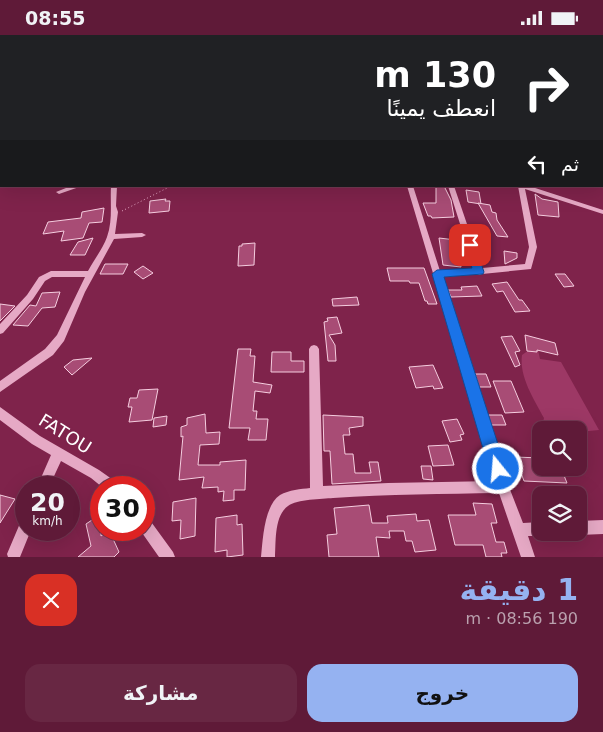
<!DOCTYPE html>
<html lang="ar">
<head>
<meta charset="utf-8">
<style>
	body { margin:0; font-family:"DejaVu Sans",Cairo,sans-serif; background:#682743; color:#f1f3f6; direction:rtl; height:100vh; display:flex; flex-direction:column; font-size:19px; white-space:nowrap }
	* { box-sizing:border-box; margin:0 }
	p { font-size:16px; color:#baa1ae }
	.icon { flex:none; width:28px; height:28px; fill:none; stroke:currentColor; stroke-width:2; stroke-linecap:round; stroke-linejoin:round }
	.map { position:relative; height:522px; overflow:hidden; direction:ltr }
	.drawer { display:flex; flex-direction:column; background:#5f1a38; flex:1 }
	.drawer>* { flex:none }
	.guide { position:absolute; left:0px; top:0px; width:604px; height:152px; box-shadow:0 5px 20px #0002,0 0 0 1px #733853; direction:rtl; background:#202124; color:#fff; overflow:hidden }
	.buttons { position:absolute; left:532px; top:386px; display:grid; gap:10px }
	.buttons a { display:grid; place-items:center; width:55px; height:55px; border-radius:10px; background:#5f1a38; box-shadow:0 5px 20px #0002,0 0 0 1px #733853; font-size:25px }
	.speed { position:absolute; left:15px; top:441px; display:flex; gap:10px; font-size:25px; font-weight:700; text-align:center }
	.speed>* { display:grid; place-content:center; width:65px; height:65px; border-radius:50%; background:#5f1a38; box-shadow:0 5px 20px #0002,0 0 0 1px #733853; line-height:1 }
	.speed small { font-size:12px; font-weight:400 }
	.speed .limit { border:8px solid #d22; background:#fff; color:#111 }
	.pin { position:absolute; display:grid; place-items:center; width:42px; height:42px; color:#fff; margin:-21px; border-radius:10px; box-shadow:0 2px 8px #0006 }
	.me { position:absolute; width:55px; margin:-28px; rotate:343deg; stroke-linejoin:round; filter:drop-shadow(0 0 4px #0008) }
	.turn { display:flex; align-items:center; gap:18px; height:105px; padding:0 25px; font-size:22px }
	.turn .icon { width:65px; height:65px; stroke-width:2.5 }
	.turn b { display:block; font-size:35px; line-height:42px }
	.then { display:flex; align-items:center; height:48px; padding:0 25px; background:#0003; gap:10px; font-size:19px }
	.round { display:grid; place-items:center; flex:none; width:52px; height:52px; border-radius:15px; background:#682743 }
	.overview { display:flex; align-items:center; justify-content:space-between; height:85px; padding:0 25px }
	h1 { font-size:30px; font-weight:600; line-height:38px; color:#95b2f1 }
	.action { display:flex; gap:10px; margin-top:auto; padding:10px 25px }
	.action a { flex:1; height:58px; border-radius:15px; background:#95b2f1; color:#111; font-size:20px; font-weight:600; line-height:58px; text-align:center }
	.action a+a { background:#682743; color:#f1f3f6 }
	.status { display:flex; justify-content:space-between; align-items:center; height:35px; padding:0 25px; background:#5f1a38; direction:ltr }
	.status svg { height:14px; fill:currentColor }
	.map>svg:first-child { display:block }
</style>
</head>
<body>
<div class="status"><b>08:55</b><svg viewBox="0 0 49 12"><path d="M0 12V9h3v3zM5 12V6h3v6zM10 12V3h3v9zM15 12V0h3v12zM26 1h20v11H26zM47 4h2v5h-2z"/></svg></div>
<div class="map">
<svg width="603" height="522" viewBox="0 0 603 522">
	<rect width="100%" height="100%" fill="#7f234b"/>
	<path fill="#9d3865" d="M 532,313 L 538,315 L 540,324 L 561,327 L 599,395 L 579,397 L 579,395 L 544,395 L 542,391 L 544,383 C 534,364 519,342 522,320 Z"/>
	<g fill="#a84c75" stroke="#f5cddf">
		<polygon points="436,151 444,151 451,165 454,182 432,183 431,181 428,181 423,168 436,168"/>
		<polygon points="466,155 479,157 481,169 468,167"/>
		<polygon points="535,159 542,164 558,167 559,182 538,180"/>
		<polygon points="166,164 165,166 170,166 169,176 149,178 150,166"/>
		<polygon points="478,168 490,170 492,177 496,178 497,185 508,202 497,201"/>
		<polygon points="104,173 102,187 89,188 83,203 61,206 64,196 43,199 48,187 81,183 82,177"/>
		<polygon points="93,203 85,220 70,220 78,207"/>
		<polygon points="439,203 456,205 461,232 443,230"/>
		<polygon points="255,208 254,230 238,231 239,211 242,211 242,209"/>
		<polygon points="504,216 517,218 517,223 505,229"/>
		<polygon points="105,229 128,229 123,239 100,239"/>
		<polygon points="143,231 153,238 143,244 134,237"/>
		<polygon points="387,233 424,233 437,269 428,269 427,266 425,266 419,248 410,248 409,246 390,246"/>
		<polygon points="555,239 565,239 574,251 564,252"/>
		<polygon points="507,247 519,265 522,265 530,276 515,277 503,256 497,257 492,249"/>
		<polygon points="477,251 482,261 451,262 448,255 462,255 461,252"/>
		<polygon points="60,257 55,272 42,273 28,291 13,290 30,270 36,271 42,258"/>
		<polygon points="357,262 359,270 333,271 332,264"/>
		<polygon points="0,269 15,271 0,286"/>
		<polygon points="337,282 342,298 329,300 335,310 336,326 328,326 324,287 328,286 327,283"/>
		<polygon points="525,300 555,308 558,320 537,315 537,317 527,316"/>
		<polygon points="512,301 520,316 515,317 520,330 515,332 501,302"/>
		<polygon points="238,314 251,314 250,321 255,321 253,347 272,350 270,358 255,356 253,376 257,376 256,384 268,384 266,405 248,405 250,393 229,393"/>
		<polygon points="272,317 291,317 291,326 304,326 304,337 271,337"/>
		<polygon points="92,323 72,340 64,332 73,325"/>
		<polygon points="433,330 443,353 434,354 433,351 416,353 409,332"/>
		<polygon points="475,339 486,339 491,352 479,352"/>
		<polygon points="493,346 511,346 524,377 505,378"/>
		<polygon points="158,354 152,385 129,387 132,372 128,372 130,363 137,363 139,355"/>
		<polygon points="205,379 206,398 220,397 219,409 200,410 198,430 220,430 220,427 246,425 245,455 234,455 234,465 223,466 224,456 218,457 218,452 202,453 204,442 179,445 183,401 181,402 181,392 187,390 187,383"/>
		<polygon points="323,380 363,382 363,391 349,393 350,400 343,400 345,419 353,419 355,438 371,438 369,427 378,427 381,446 332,449 330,416 324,416"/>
		<polygon points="488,380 502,380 506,390 491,390"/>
		<polygon points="167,381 166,390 153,392 154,383"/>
		<polygon points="457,384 464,399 460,400 462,405 450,407 442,386"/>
		<polygon points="448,410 454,430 433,431 428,411"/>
		<polygon points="515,422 541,423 541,432 545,432 547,439 563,438 567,448 524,446"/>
		<polygon points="421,431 431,431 433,445 423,444"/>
		<polygon points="0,460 15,464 0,488"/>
		<polygon points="196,463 195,501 180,504 181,485 172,486 173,467"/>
		<polygon points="473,468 492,469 497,488 491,488 496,507 504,507 507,518 501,518 502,522 486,522 483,510 455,510 448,480 476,480"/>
		<polygon points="369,470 372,488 388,488 387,481 416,479 417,486 429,485 436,515 415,517 412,506 406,506 404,496 389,496 390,503 376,502 379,522 329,522 327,500 337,499 334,473"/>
		<polygon points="101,479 101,501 109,495 119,517 114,522 78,522 91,511 86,489"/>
		<polygon points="237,480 237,490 242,489 243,520 227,522 227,515 215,517 216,483"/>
	</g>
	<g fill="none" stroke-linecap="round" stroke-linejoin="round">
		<polyline stroke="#e6a9c5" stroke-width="1" stroke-dasharray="1 2.5" stroke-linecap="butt" points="122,176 171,151"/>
		<g fill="#e6a9c5" fill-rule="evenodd">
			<rect x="0" y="83" width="1" height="2"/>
			<rect x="602" y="104" width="1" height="4"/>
			<rect x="602" y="133" width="1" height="5"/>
			<polygon points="71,151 82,151 59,159 56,157"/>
			<path d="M 111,151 L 117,151 L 116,171 L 118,177 L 115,199 L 142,198 L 146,200 L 142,202 L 114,204 L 85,257 L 64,306 L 53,320 L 0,357 L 0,346 L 45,314 L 57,300 L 85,242 L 52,242 L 45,246 L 33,264 L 3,298 L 0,299 L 0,289 L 27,260 L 39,242 L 51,236 L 88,236 C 94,225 103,213 107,202 C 113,185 110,168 111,151 Z"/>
			<path d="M 407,151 L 413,151 L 440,236 L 474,233 L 448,151 L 454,151 L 482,233 L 525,229 L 529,212 L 518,151 L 529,151 L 603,175 L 603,179 L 525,154 L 537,212 L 531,234 L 482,239 L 479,240 L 476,239 L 442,242 L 509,452 L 523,488 L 541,487 L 541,498 L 546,498 L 541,501 L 528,501 L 535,522 L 521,522 L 499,458 C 444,459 388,459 333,463 C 322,464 297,464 288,471 C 274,481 276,507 275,522 L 261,522 C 263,504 264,471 280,460 C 289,455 301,454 310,453 L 309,314 L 311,311 L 314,310 L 317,311 L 319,314 L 323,451 L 388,448 L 495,446 Z"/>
			<polygon points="0,372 40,401 99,435 116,447 117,452 102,452 91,443 61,426 49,452 37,452 51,420 32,409 0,385"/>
			<polygon points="144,482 149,484 173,517 175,522 159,522 140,495 144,495"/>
			<polygon points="26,484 26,495 31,495 20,522 8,522 7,519 21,486"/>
			<polygon points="603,485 603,499 579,500 574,498 579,498 579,486"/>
		</g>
	</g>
	<linearGradient id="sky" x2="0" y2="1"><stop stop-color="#461329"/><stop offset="0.48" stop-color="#7f456c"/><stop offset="1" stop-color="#7f456c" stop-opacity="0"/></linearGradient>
	<rect width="603" height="143" fill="url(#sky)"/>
	<polygon fill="#1a73e8" stroke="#114b97" points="470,207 475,210 484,237 483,239 444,242 506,434 503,440 498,442 492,440 489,434 432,239 437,235 472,233 465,210"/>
	<g text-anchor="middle" stroke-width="4" stroke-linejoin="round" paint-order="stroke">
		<g font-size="18" fill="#fff" stroke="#7f234b">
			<text transform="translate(65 399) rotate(32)" y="6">FATOU</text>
		</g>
	</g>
</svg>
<div class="buttons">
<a><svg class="icon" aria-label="search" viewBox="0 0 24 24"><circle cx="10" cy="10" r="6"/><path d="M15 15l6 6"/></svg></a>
<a><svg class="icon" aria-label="layers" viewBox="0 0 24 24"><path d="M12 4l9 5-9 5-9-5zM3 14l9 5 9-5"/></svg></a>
</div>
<div class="speed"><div>20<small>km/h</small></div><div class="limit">30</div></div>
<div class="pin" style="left:470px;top:210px;background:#d93025"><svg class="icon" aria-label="arrive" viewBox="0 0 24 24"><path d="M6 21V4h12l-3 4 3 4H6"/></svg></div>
<svg class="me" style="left:498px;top:434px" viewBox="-20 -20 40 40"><circle r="17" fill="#1a73e8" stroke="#fff" stroke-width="3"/><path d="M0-11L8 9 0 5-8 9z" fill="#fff"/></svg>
<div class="guide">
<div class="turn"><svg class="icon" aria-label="right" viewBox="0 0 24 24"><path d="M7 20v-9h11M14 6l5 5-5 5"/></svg><div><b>130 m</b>انعطف يمينًا</div></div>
<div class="then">ثم<svg class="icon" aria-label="left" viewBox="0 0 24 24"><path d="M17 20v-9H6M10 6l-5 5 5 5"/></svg></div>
</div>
</div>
<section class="drawer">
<div class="overview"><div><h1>1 دقيقة</h1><p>190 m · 08:56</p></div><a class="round" style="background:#d93025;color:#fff"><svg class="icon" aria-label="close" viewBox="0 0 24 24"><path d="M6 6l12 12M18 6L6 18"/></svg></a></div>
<div class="action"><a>خروج</a><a>مشاركة</a></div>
</section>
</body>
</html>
